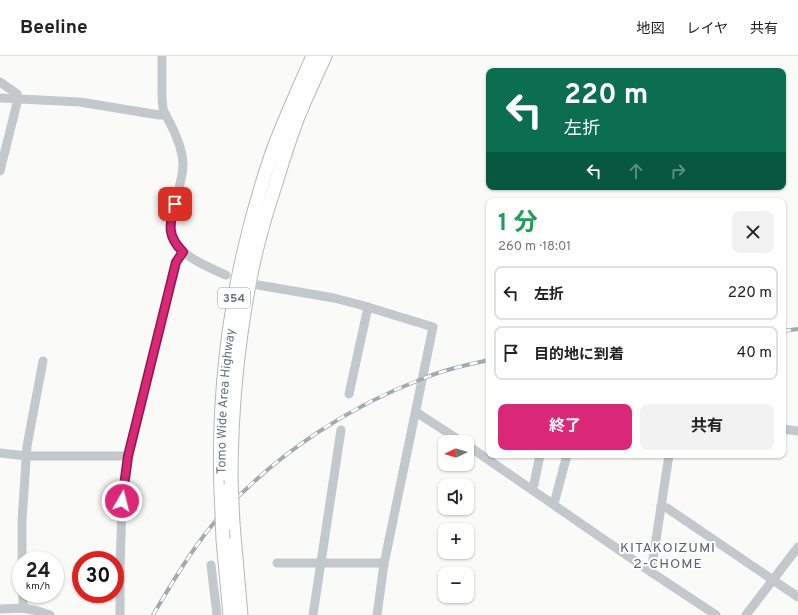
<!DOCTYPE html>
<html lang="ja">
<head>
<meta charset="utf-8">
<style>
	body { margin:0; font-family:Overpass,"Noto Sans JP",sans-serif; background:#f2f2f2; color:#222; height:100vh; display:flex; flex-direction:column; font-size:15px; white-space:nowrap }
	* { box-sizing:border-box; margin:0 }
	p { font-size:13px; color:#767676 }
	.icon { flex:none; width:22px; height:22px; fill:none; stroke:currentColor; stroke-width:2; stroke-linecap:round; stroke-linejoin:round }
	.map { position:relative; flex:1; overflow:hidden }
	.panel { position:absolute; left:486px; top:142px; width:300px; height:260px; display:flex; flex-direction:column; background:#fff; border-radius:8px; box-shadow:0 1px 3px #0004 }
	.panel>* { flex:none }
	.hud { position:absolute; left:486px; top:12px; width:300px; height:122px; border-radius:8px; box-shadow:0 1px 3px #0004; background:#0b6e4f; color:#fff; overflow:hidden }
	.needle { width:26px; rotate:265deg }
	.fabs { position:absolute; left:438px; top:379px; display:grid; gap:8px }
	.fabs a { display:grid; place-items:center; width:36px; height:36px; border-radius:8px; background:#fff; box-shadow:0 1px 3px #0004; font-size:20px }
	.speed { position:absolute; left:12px; top:495px; display:flex; gap:8px; font-size:20px; font-weight:700; text-align:center }
	.speed>* { display:grid; place-content:center; width:52px; height:52px; border-radius:50%; background:#fff; box-shadow:0 1px 3px #0004; line-height:1 }
	.speed small { font-size:10px; font-weight:400 }
	.speed .limit { border:6px solid #d22; background:#fff; color:#111 }
	.pin { position:absolute; display:grid; place-items:center; width:34px; height:34px; color:#fff; margin:-17px; border-radius:8px; box-shadow:0 2px 6px #0006 }
	.me { position:absolute; width:44px; margin:-22px; rotate:8deg; stroke-linejoin:round; filter:drop-shadow(0 0 3px #0008) }
	.turn { display:flex; align-items:center; gap:14px; height:84px; padding:0 12px; font-size:18px }
	.turn .icon { width:52px; height:52px; stroke-width:2.5 }
	.turn b { display:block; font-size:28px; line-height:34px }
	.lanes { display:flex; align-items:center; height:38px; padding:0 12px; background:#0003; justify-content:center; gap:20px; direction:ltr }
	.lanes .off { opacity:.35 }
	.round { display:grid; place-items:center; flex:none; width:42px; height:42px; border-radius:8px; background:#f2f2f2 }
	.summary { display:flex; align-items:center; justify-content:space-between; height:68px; padding:0 12px }
	h1 { font-size:24px; font-weight:700; line-height:30px; color:#1e9e55 }
	.button { display:flex; gap:8px; margin-top:auto; padding:8px 12px }
	.button a { flex:1; height:46px; border-radius:8px; background:#db2777; color:#fff; font-size:16px; font-weight:700; line-height:46px; text-align:center }
	.button a+a { background:#f2f2f2; color:#222 }
	ul { padding:0; list-style:none }
	li { display:flex; align-items:center; gap:12px; height:54px; margin:0 8px 6px; padding:0 4px; border:2px solid #e0e0e0; border-radius:8px }
	li div { flex:1 }
	li b { display:block; font-size:15px }
	li em { font-style:normal }
	header { display:flex; align-items:center; gap:24px; box-sizing:border-box; height:56px; padding:0 20px; background:#fff; border-bottom:1px solid #e0e0e0 }
	header strong { font-size:19px }
	nav { display:flex; gap:22px; margin-inline-start:auto; font-size:14px }
	.map>svg:first-child { display:block }
</style>
</head>
<body>
<header>
<strong>Beeline</strong>
<nav><a>地図</a><a>レイヤ</a><a>共有</a></nav>
</header>
<div class="map">
<svg width="798" height="559" viewBox="0 0 798 559">
	<rect width="100%" height="100%" fill="#fafaf8"/>
	<g fill="none" stroke-linecap="round" stroke-linejoin="round">
		<defs>
			<g id="highway">
				<path d="M 231,424 C 231,353 238,282 252,213 C 258,185 266,157 275,130 C 282,107 289,84 298,61 C 306,41 316,20 325,0"/>
				<path id="s1" d="M 221,434 C 217,320 235,205 272,97 C 284,64 299,32 313,0"/>
				<polyline points="233,468 241,559"/>
				<polyline points="223,483 230,559"/>
			</g>
		</defs>
		<use href="#highway" stroke="#b4b9bd" stroke-width="15"/>
		<g stroke="#c3c8cc" stroke-width="9">
			<path d="M 162,0 C 162,11 162,22 162,34 C 162,40 162,46 163,52 C 164,58 169,64 171,69 C 177,81 183,95 183,109 C 183,132 165,161 172,181 C 178,199 210,212 226,219"/>
			<polyline points="0,26 17,38 18,43 0,115"/>
			<polyline points="0,42 80,46 159,59 166,59"/>
			<polyline points="258,229 334,242 361,249 433,271 384,508 377,559"/>
			<polyline points="349,338 368,251"/>
			<polyline points="416,356 462,386"/>
			<polyline points="783,373 798,375"/>
			<polyline points="467,389 651,516 716,559"/>
			<polyline points="0,397 27,400 129,400"/>
			<polyline points="532,433 534,428 540,399"/>
			<polyline points="555,444 567,399"/>
			<polyline points="661,450 667,452 798,541"/>
			<polyline points="22,504 22,465 27,390 43,305"/>
			<polyline points="277,507 379,507 384,508"/>
			<polyline points="211,509 217,559"/>
			<polyline points="651,516 669,399"/>
			<polyline points="23,538 23,552"/>
			<polyline points="0,553 23,552 38,555 50,559"/>
			<polyline points="120,559 120,514 122,445 129,400 176,207 183,196"/>
			<polyline points="313,559 341,374"/>
			<polyline points="746,559 798,491"/>
		</g>
		<use href="#highway" stroke="#fff" stroke-width="13"/>
		<defs>
			<g id="rail">
				<polyline points="783,275 798,273"/>
				<path d="M 153,559 C 175,522 197,484 227,452 C 280,396 350,350 422,323 C 443,314 466,309 489,304"/>
			</g>
		</defs>
		<use href="#rail" stroke="#a2aab0" stroke-width="4"/>
		<use href="#rail" stroke="#fff" stroke-width="2.5" stroke-dasharray="8" stroke-linecap="butt"/>
		<defs>
			<g id="highway-bridge">
				<polyline points="231,424 233,468"/>
				<polyline points="221,434 223,483"/>
			</g>
		</defs>
		<use href="#highway-bridge" stroke="#b4b9bd" stroke-width="15" stroke-linecap="butt"/>
		<use href="#highway-bridge" stroke="#fff" stroke-width="13"/>
	</g>
	<g fill="none" stroke-linecap="round" stroke-linejoin="round">
		<defs>
			<path id="route" d="M 122,445 L 128,400 L 176,206 L 183,196 C 167,180 169,169 175,148"/>
		</defs>
		<use href="#route" stroke="#8e194d" stroke-width="10"/>
		<use href="#route" stroke="#db2777" stroke-width="7"/>
	</g>
	<g text-anchor="middle" stroke-width="4" stroke-linejoin="round" paint-order="stroke">
		<rect fill="#fff" stroke="#939fa8" stroke-width="1" x="218" y="232" width="32" height="20" rx="3"/>
		<g font-size="12" font-weight="bold" fill="#657683">
			<text x="234" y="246">354</text>
		</g>
		<g font-size="13" fill="#657683" stroke="#fff">
			<text dy="5" stroke="none"><textPath href="#s1" startOffset="89">Tomo Wide Area Highway</textPath></text>
		</g>
		<g font-size="14" letter-spacing="1" fill="#57646e" stroke="#fff">
			<text x="668" y="496">KITAKOIZUMI<tspan x="668" dy="16">2-CHOME</tspan></text>
		</g>
	</g>
</svg>
<div class="fabs">
<a><svg class="needle" viewBox="-14 -14 28 28"><path d="M0-13l5 13h-10z" fill="#e53935"/><path d="M0 13l5-13h-10z" fill="#767676"/></svg></a>
<a><svg class="icon" aria-label="sound" viewBox="0 0 24 24"><path d="M4 9h4l5-4v14l-5-4H4zM17 9q2 3 0 6"/></svg></a>
<a>+</a>
<a>−</a>
</div>
<div class="speed"><div>24<small>km/h</small></div><div class="limit">30</div></div>
<div class="pin" style="left:175px;top:148px;background:#d93025"><svg class="icon" aria-label="arrive" viewBox="0 0 24 24"><path d="M6 21V4h12l-3 4 3 4H6"/></svg></div>
<svg class="me" style="left:122px;top:445px" viewBox="-20 -20 40 40"><circle r="17" fill="#db2777" stroke="#fff" stroke-width="3"/><path d="M0-11L8 9 0 5-8 9z" fill="#fff"/></svg>
<div class="hud">
<div class="turn"><svg class="icon" aria-label="left" viewBox="0 0 24 24"><path d="M17 20v-9H6M10 6l-5 5 5 5"/></svg><div><b>220 m</b>左折</div></div>
<div class="lanes"><svg class="icon" aria-label="left" viewBox="0 0 24 24"><path d="M17 20v-9H6M10 6l-5 5 5 5"/></svg><svg class="icon off" aria-label="ahead" viewBox="0 0 24 24"><path d="M12 20V5M6 11l6-6 6 6"/></svg><svg class="icon off" aria-label="right" viewBox="0 0 24 24"><path d="M7 20v-9h11M14 6l5 5-5 5"/></svg></div>
</div>
<section class="panel">
<div class="summary"><div><h1>1 分</h1><p>260 m · 18:01</p></div><a class="round"><svg class="icon" aria-label="close" viewBox="0 0 24 24"><path d="M6 6l12 12M18 6L6 18"/></svg></a></div>
<ul>
<li><svg class="icon" aria-label="left" viewBox="0 0 24 24"><path d="M17 20v-9H6M10 6l-5 5 5 5"/></svg><div><b>左折</b></div><em>220 m</em></li>
<li><svg class="icon" aria-label="arrive" viewBox="0 0 24 24"><path d="M6 21V4h12l-3 4 3 4H6"/></svg><div><b>目的地に到着</b></div><em>40 m</em></li>
</ul>
<div class="button"><a>終了</a><a>共有</a></div>
</section>
</div>
</body>
</html>
